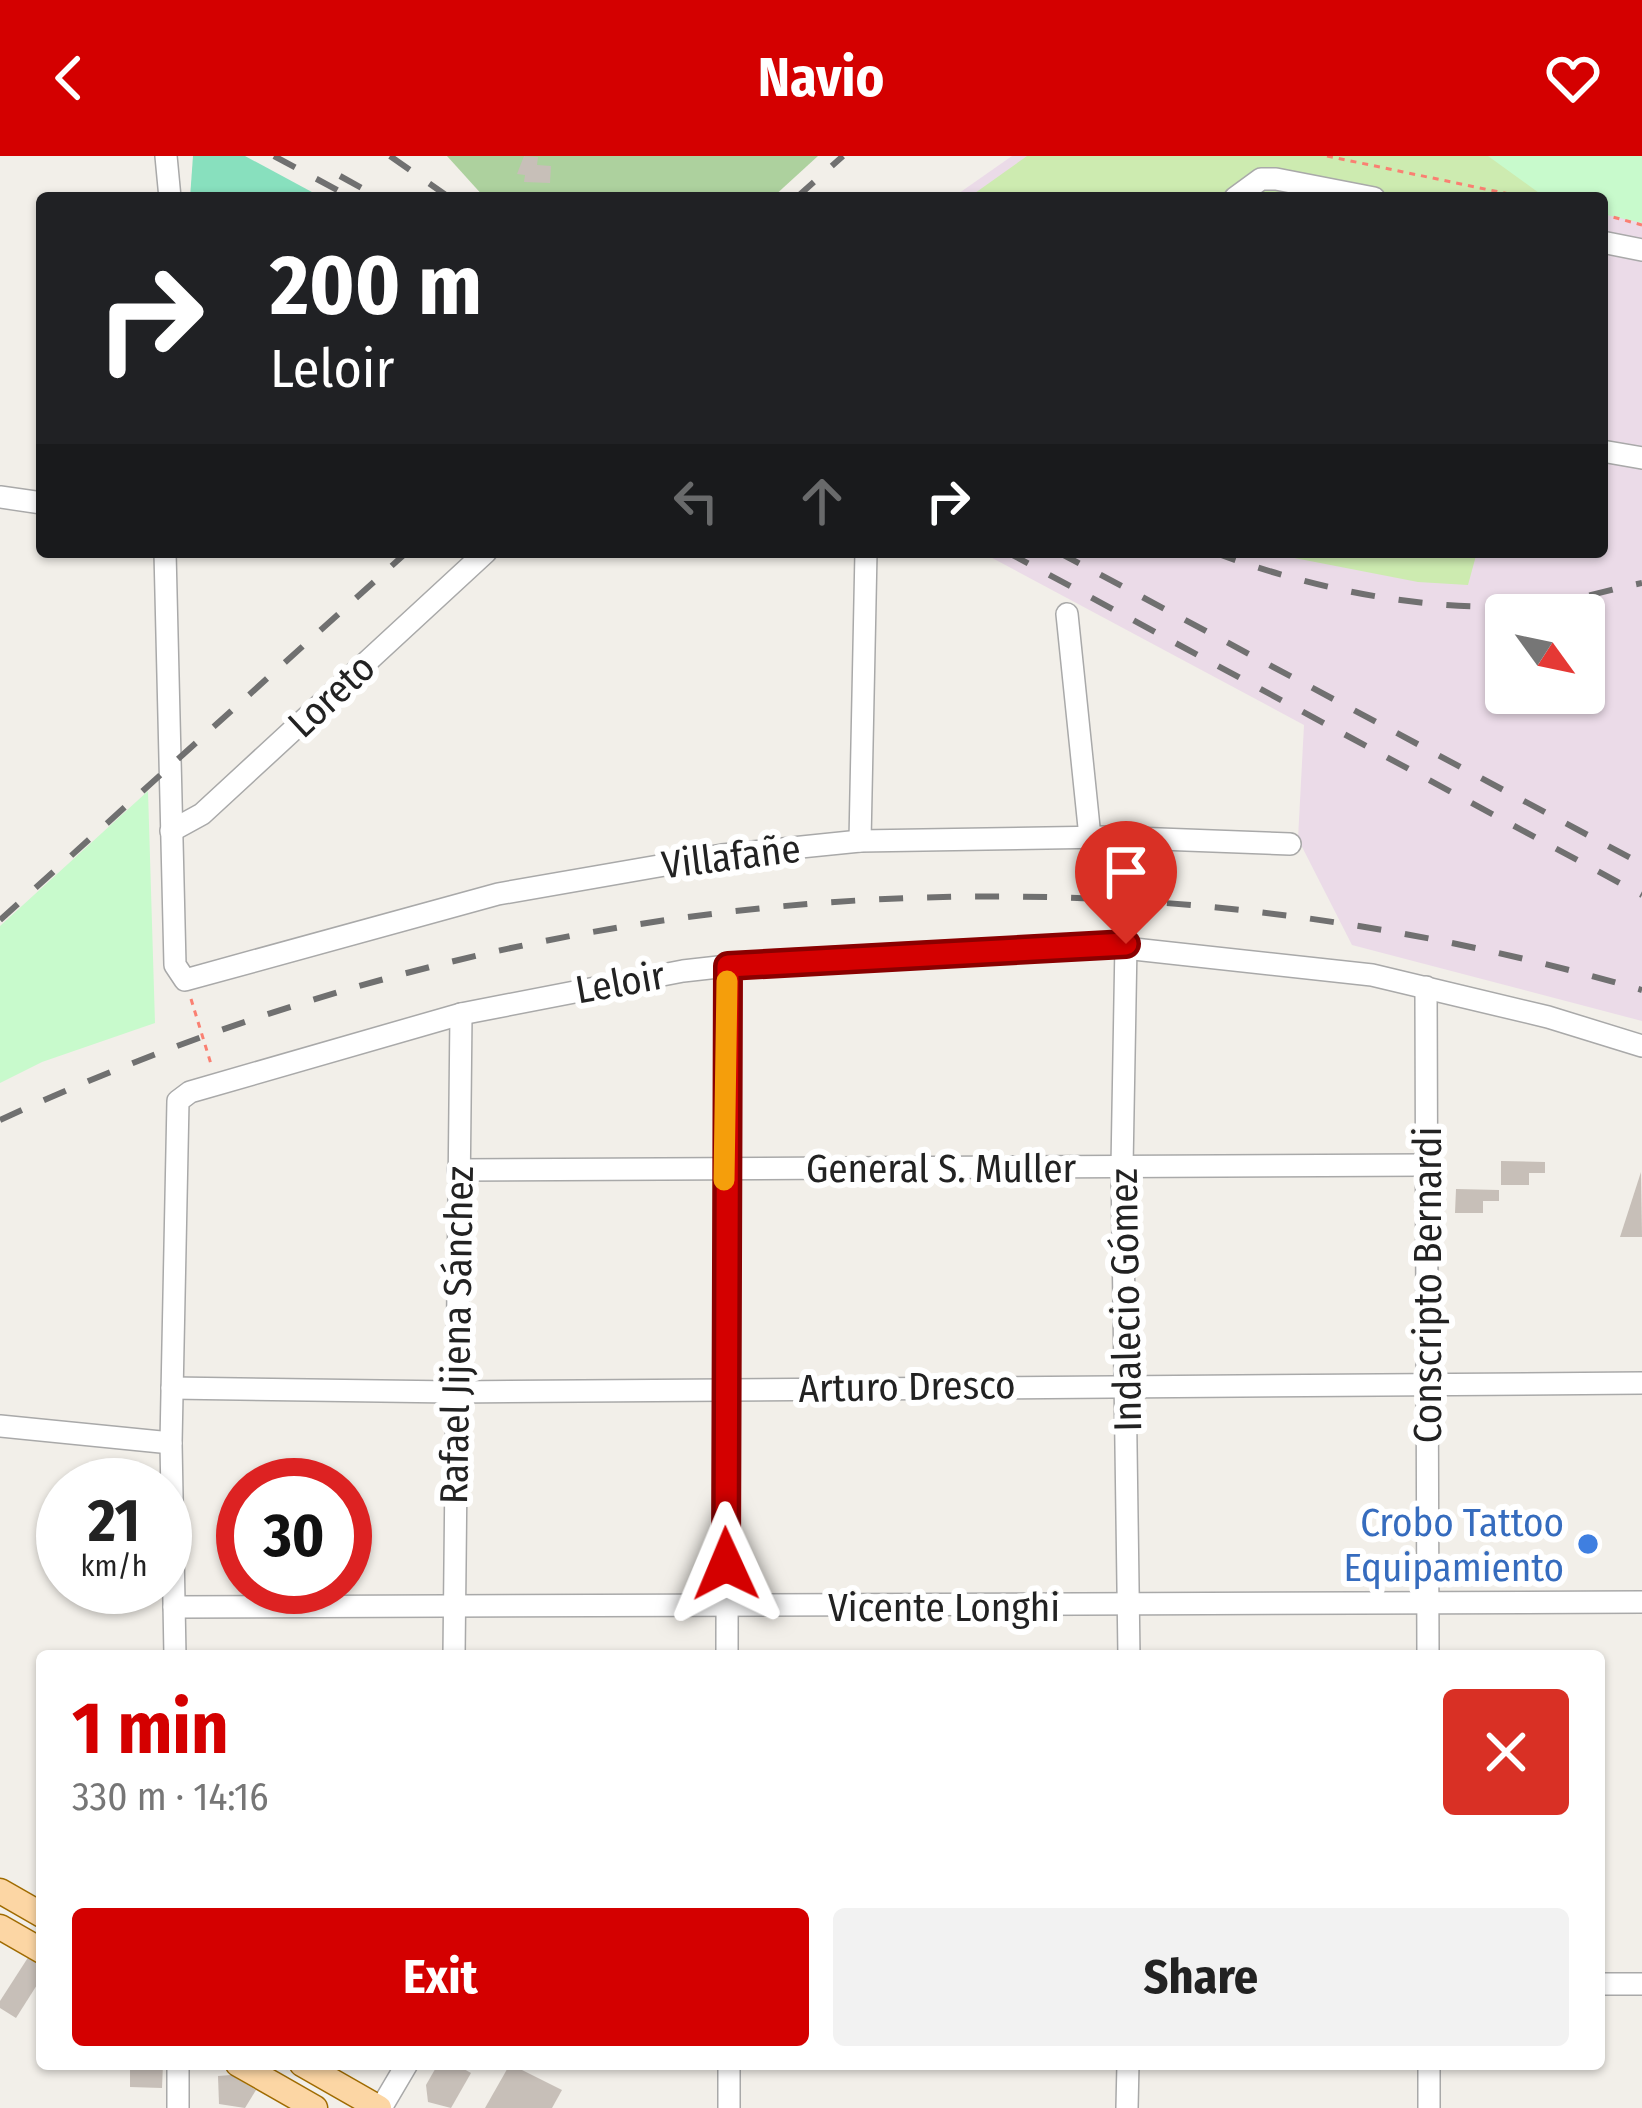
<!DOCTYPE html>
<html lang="en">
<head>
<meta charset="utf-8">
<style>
	body { margin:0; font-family:"Fira Sans Condensed",sans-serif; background:#f2f2f2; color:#222; height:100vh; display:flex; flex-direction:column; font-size:45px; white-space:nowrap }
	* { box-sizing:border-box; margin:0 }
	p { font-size:39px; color:#767676 }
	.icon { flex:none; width:66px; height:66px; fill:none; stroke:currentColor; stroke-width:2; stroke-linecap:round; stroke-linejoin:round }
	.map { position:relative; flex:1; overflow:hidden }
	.panel { position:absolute; left:36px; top:1494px; width:1569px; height:420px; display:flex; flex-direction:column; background:#fff; border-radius:12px; box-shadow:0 3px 9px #0004 }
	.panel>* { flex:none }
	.guide { position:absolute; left:36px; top:36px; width:1572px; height:366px; border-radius:12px; box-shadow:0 3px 9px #0004; background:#202124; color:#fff; overflow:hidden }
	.needle { width:78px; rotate:123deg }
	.controls { position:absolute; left:1485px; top:438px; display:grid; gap:24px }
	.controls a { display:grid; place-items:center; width:120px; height:120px; border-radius:12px; background:#fff; box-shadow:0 3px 9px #0004; font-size:60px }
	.speed { position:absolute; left:36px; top:1302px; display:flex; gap:24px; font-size:60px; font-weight:700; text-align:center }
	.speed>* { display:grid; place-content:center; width:156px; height:156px; border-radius:50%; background:#fff; box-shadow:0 3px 9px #0004; line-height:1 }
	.speed small { font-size:30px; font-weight:400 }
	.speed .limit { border:18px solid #d22; background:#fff; color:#111 }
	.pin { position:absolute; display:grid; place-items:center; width:102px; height:102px; color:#fff; margin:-123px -51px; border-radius:50% 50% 50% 0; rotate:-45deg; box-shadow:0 0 12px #0007 }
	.pin .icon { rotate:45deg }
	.me { position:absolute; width:132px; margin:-66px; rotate:359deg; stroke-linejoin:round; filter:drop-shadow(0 0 9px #0008) }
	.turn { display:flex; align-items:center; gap:42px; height:252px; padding:0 36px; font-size:54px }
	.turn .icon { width:156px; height:156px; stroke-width:2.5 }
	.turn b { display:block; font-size:84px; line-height:102px }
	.lanes { display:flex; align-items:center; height:114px; padding:0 36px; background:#0003; justify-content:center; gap:60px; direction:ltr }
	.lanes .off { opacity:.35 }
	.round { display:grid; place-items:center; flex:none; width:126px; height:126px; border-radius:12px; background:#f2f2f2 }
	.summary { display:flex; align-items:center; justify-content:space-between; height:204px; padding:0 36px }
	h1 { font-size:72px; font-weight:700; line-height:90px; color:#d40000 }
	.button { display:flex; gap:24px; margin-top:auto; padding:24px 36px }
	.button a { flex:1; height:138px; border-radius:12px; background:#d40000; color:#fff; font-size:48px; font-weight:700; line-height:138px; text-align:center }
	.button a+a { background:#f2f2f2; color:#222 }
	header { display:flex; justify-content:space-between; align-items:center; height:156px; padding:0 36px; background:#d40000; color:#fff; font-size:54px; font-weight:700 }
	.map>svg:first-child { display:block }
</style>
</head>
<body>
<header><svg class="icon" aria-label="back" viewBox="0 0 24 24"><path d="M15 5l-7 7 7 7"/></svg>Navio<svg class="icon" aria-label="heart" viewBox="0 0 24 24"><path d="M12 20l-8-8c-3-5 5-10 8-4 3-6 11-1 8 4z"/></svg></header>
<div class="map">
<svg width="1642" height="1952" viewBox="0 0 1642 1952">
	<rect width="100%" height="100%" fill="#f2efe9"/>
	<path fill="#ebdbe8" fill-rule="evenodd" d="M 1012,0 L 1553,0 L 1642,47 L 1642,865 L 1352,789 L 1298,683 L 1304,569 L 981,396 L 1602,396 L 1602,42 L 952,42 ZM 1506,459 L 1584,459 L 1584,537 L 1506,537 Z"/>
	<g fill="#cdebb0">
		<polygon points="1027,0 1526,0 1578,42 968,42"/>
		<polygon points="1263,396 1477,396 1468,429 1418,426"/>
	</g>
	<polygon fill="#add19e" points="447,0 818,0 772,42 485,42"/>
	<g fill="#c8facc">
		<polygon points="1488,0 1642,0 1642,67 1602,58 1602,42 1546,42"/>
		<polygon points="148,635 155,867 42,906 0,927 0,770"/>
	</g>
	<polygon fill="#88e0be" points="193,0 245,0 323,42 190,42"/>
	<g fill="#c7bfb8">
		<polygon points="524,0 538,1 537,9 551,10 550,27 524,26 525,19 517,18"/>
		<polygon points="1501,1005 1545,1006 1545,1017 1529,1017 1529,1029 1501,1029"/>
		<polygon points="1641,1016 1642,1081 1620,1081"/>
		<polygon points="1456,1033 1499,1034 1499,1045 1483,1045 1483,1057 1455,1057"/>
		<polygon points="29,1800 42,1808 42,1821 16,1862 0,1852 0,1845"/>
		<polygon points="130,1908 163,1908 162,1932 130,1931"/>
		<polygon points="438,1908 455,1908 471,1917 451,1952 428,1946 426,1929"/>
		<polygon points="510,1908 562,1934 552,1952 485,1952"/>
		<polygon points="231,1919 256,1934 245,1952 219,1948 218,1920"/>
	</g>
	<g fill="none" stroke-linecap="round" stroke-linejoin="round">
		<defs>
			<g id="minor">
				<polyline points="166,0 170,42"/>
				<polyline points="1235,42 1261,23 1276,23 1374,42"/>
				<polyline points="1602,86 1642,94"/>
				<polyline points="1602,295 1642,302"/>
				<polyline points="0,341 42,347"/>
				<polyline points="165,396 175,809 185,824 498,738 722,699 860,685 1107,681 1290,688"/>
				<polyline points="1067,458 1090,681"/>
				<polyline points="171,675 202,658 486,396"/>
				<polyline points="860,685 866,396"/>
				<polyline points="1126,788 1122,1011 1129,1500"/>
				<polyline points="1426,831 1428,1500"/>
				<polyline points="458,1014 1425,1009"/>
				<polyline points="172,1232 453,1236 1642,1227"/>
				<polyline points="0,1270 171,1287"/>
				<polyline points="174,1451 1642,1446"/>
				<polyline points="175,1500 171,1287 178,945 190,936 461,858 683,815 772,805 1088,788 1372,819 1548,861 1642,890"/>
				<polyline points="454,1500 461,858"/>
				<polyline points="727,1500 728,810"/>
				<polyline points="1599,1828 1642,1828"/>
				<polyline points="729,1908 729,1952"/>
				<polyline points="178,1952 178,1908"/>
				<polyline points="381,1952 407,1908"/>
				<polyline points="1127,1952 1128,1908"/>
				<polyline points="1429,1952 1429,1908"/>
			</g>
			<g id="major">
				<polyline points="0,1735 42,1759"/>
				<polyline points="0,1771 42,1795"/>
				<polyline points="238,1908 315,1952"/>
				<polyline points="302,1908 379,1952"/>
			</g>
		</defs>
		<use href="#minor" stroke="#a9a9a9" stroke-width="24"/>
		<use href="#major" stroke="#a06b00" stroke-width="27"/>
		<g stroke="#fa8072" stroke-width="3" stroke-dasharray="6 6" stroke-linecap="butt">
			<polyline points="1327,0 1528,42"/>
			<polyline points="1602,58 1642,69"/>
			<polyline points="1109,701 1109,769"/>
			<polyline points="191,843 211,908"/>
		</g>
		<use href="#minor" stroke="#fff" stroke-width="21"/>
		<use href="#major" stroke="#fcd6a4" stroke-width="24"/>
		<g stroke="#707070" stroke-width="6" stroke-dasharray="24 24" stroke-linecap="butt">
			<polyline points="274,0 352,42"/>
			<polyline points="390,0 450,42"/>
			<polyline points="340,20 380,42"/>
			<polyline points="796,42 843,0"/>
			<polyline points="1007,396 1642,739"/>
			<polyline points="1058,396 1642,708"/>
			<path d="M 1213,396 C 1312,433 1427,457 1533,449 C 1569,447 1606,434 1642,427"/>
			<polyline points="0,764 407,396"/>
			<path d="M 0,964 C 523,722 1088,673 1642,834"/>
		</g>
	</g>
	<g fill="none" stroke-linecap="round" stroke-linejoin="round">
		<defs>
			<polyline id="route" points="726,1408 728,810 1126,788"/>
		</defs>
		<use href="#route" stroke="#8a0000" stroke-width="30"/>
		<use href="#route" stroke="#d40000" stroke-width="21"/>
		<polyline stroke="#f59e0b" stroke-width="21" points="724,1024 727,825"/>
	</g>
	<circle fill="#3f7fe0" stroke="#fff" stroke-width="4.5" cx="1588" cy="1388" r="12"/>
	<g text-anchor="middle" stroke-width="12" stroke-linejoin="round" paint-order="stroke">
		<g font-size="39" fill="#222" stroke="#fff">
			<text transform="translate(331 539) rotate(-43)" y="14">Loreto</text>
			<text transform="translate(731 700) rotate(-7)" y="14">Villafañe</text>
			<text transform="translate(620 826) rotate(-10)" y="14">Leloir</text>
			<text x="941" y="1026">General S. Muller</text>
			<text transform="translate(1427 1129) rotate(-90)" y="14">Conscripto Bernardi</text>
			<text transform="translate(1125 1144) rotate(-91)" y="14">Indalecio Gómez</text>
			<text transform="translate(456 1179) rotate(-89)" y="14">Rafael Jijena Sánchez</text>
			<text transform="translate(907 1230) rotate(-1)" y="14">Arturo Dresco</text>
			<text x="944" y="1465">Vicente Longhi</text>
		</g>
		<g font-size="39" fill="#366cbe" stroke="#fff" text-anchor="end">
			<text x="1564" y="1380">Crobo Tattoo<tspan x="1564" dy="45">Equipamiento</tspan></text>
		</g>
	</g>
</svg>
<div class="controls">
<a><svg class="needle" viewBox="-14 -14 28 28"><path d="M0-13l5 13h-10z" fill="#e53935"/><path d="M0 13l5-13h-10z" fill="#767676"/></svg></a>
</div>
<div class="speed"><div>21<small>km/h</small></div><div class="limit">30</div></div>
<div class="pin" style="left:1126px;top:788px;background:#d93025"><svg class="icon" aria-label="arrive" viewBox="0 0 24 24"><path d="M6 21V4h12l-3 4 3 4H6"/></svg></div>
<svg class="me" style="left:726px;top:1408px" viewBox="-20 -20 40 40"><path d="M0-17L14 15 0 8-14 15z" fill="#d40000" stroke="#fff" stroke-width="4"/></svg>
<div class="guide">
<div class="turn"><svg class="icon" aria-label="right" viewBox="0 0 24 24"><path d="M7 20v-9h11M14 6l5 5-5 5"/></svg><div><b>200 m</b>Leloir</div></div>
<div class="lanes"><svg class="icon off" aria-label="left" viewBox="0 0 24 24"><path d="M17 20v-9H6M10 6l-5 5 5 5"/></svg><svg class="icon off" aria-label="ahead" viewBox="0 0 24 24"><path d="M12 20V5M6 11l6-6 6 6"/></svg><svg class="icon" aria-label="right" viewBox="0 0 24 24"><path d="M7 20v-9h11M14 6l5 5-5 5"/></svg></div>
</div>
<section class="panel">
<div class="summary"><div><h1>1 min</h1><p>330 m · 14:16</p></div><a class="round" style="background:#d93025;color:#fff"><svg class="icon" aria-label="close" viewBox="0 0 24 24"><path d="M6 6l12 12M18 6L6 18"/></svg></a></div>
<div class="button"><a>Exit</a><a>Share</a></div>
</section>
</div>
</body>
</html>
